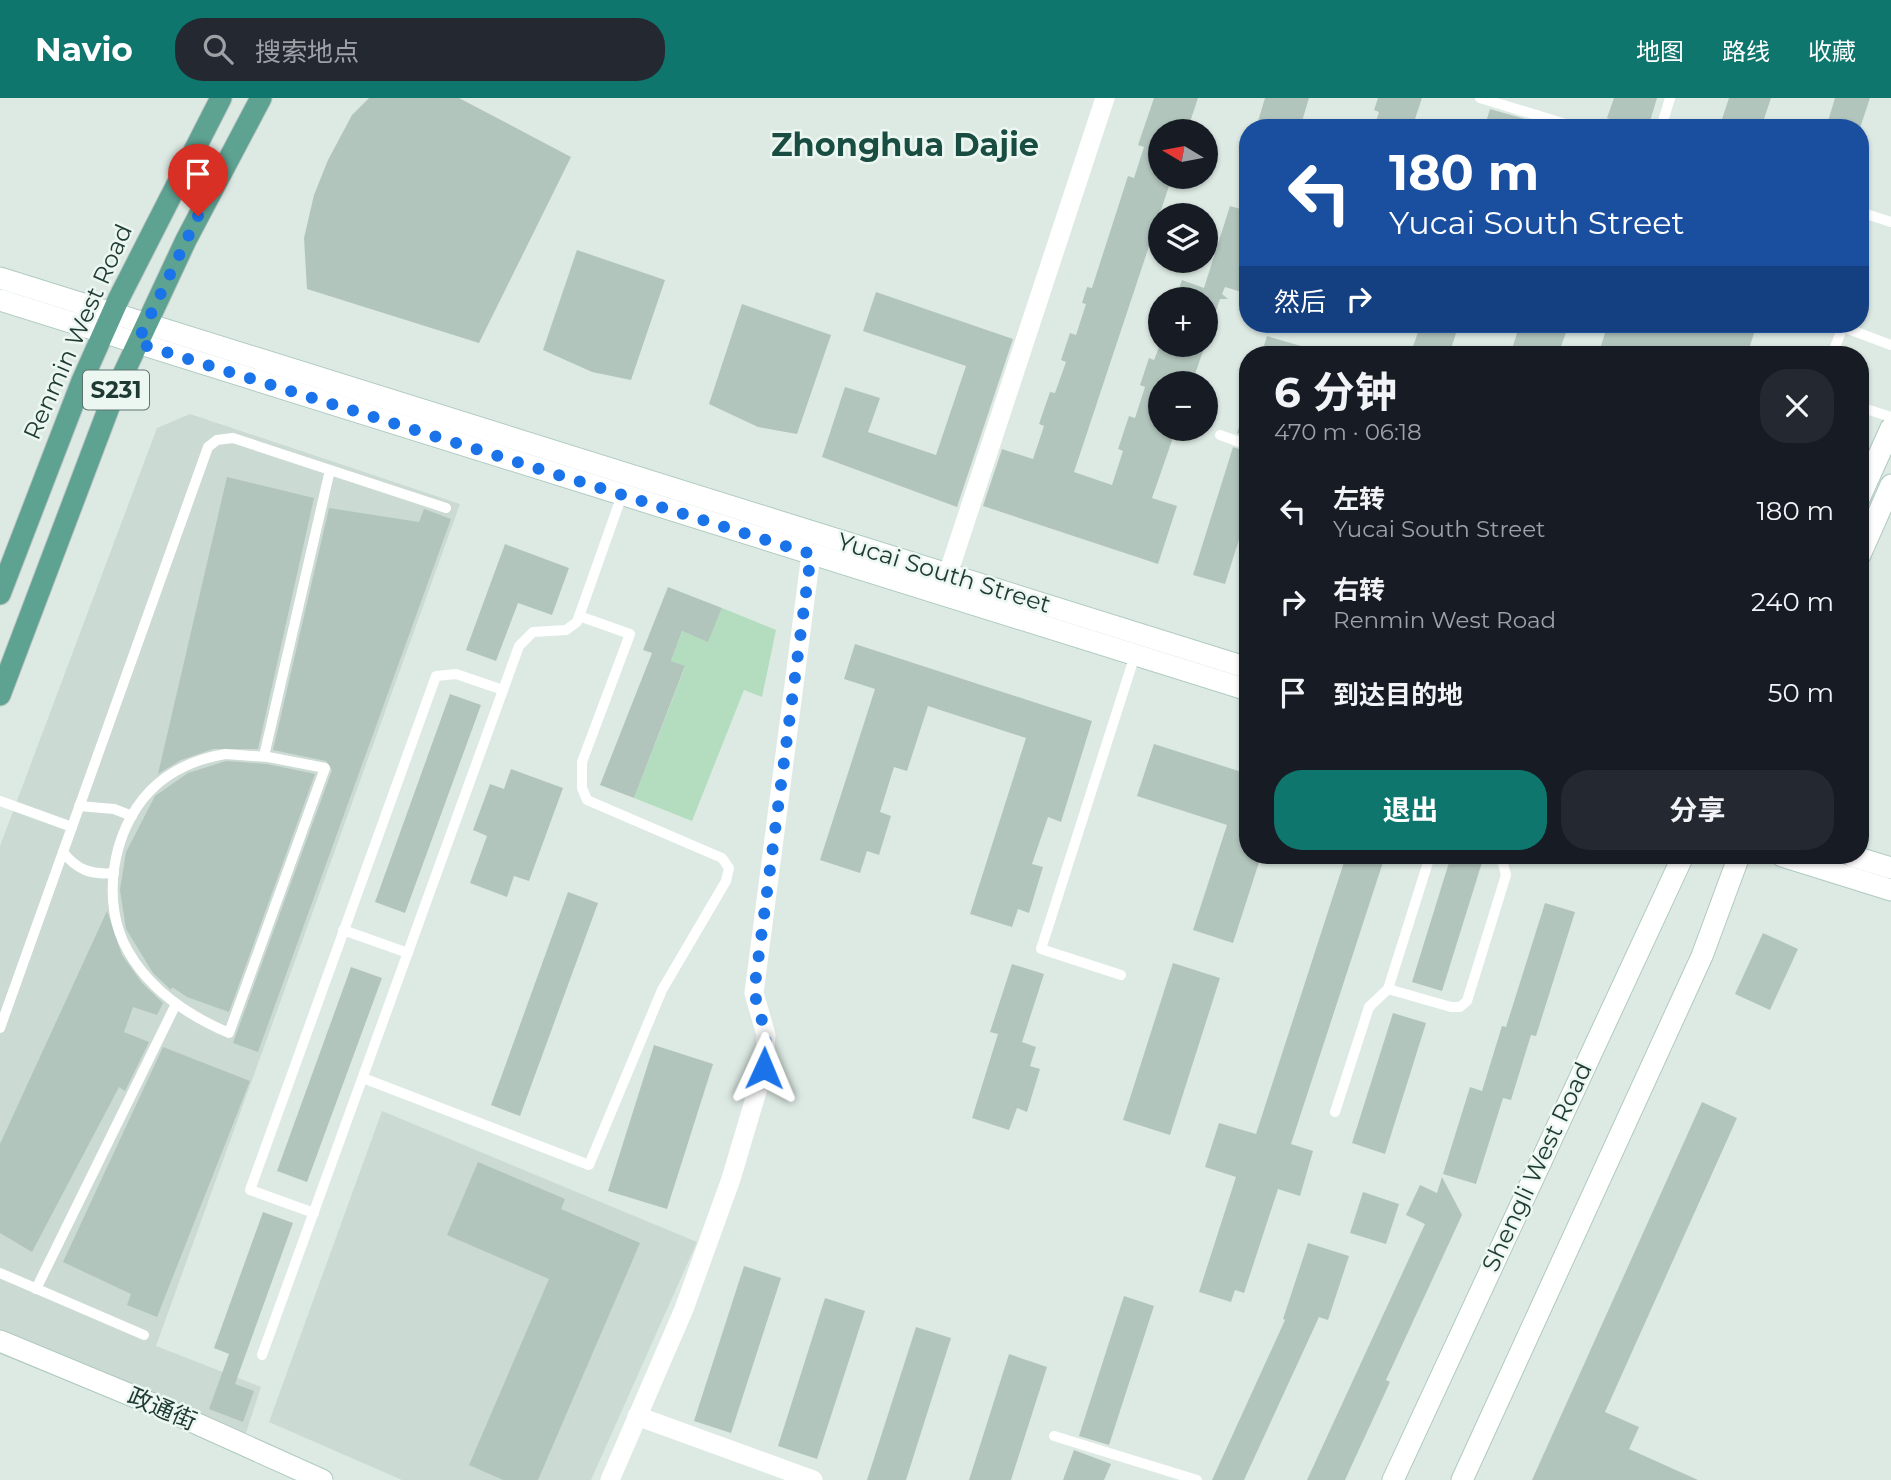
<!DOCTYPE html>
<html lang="zh">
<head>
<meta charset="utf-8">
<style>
	body { margin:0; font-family:Montserrat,"Noto Sans SC",sans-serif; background:#242831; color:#f1f3f6; height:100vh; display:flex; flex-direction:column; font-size:26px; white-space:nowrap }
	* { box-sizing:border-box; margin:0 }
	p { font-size:23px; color:#9ea1a6 }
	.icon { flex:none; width:38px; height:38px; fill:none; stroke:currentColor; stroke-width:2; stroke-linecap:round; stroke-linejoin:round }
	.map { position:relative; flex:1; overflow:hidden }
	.side { position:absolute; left:1239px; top:248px; width:630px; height:518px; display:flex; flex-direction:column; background:#171b24; border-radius:28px; box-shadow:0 2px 5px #0004 }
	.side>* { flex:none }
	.banner { position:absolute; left:1239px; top:21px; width:630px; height:214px; border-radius:28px; box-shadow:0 2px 5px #0004; background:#1a4fa0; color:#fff; overflow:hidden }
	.needle { width:46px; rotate:280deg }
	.controls { position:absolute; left:1148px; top:21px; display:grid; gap:14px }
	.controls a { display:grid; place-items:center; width:70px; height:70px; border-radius:50%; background:#171b24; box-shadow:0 2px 5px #0004; font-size:35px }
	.pin { position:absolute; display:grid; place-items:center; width:60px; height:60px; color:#fff; margin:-72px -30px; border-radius:50% 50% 50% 0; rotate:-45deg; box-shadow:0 0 7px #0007 }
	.pin .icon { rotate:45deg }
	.me { position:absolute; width:77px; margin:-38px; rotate:1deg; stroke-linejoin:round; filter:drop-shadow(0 0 5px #0008) }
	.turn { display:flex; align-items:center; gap:24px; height:147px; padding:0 35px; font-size:32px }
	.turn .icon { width:91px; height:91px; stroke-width:2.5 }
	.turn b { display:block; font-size:49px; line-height:60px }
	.then { display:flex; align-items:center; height:66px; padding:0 35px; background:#0003; gap:14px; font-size:26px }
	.round { display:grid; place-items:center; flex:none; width:74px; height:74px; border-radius:28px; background:#242831 }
	.headline { display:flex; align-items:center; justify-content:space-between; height:119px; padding:0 35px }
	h1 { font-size:42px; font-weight:700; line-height:52px }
	.primary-button { display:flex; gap:14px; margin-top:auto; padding:14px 35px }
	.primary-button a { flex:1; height:80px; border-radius:28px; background:#0f766e; color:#fff; font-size:28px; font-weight:700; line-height:80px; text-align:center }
	.primary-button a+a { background:#242831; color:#f1f3f6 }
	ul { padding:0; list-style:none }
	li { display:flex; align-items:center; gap:21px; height:91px; padding:0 35px }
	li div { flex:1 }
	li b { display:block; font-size:26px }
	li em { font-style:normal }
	header { display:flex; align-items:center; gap:42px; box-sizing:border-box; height:98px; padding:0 35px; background:#0f766e; color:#fff }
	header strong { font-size:33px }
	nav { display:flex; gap:38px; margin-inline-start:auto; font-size:24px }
	.search { width:490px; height:63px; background:#242831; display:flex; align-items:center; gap:18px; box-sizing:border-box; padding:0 24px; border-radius:28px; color:#9ea1a6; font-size:26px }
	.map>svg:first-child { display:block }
</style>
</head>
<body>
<header>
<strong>Navio</strong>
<div class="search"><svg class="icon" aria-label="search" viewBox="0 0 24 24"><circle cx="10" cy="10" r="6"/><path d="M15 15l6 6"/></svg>搜索地点</div>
<nav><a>地图</a><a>路线</a><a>收藏</a></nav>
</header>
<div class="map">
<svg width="1891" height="1382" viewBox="0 0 1891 1382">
	<rect width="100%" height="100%" fill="#ddeae4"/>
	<g fill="#cbdad3">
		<polygon points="190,316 460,406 156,1248 261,1289 240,1353 0,1256 0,748 157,330"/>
		<polygon points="382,1013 697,1144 591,1382 402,1382 269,1324"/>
	</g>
	<polygon fill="#b4ddbf" points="722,510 776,532 762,599 744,592 692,723 634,700 685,569 671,563 682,533 708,543"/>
	<g fill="#b2c5bd">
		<polygon points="369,0 459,0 571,59 479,245 307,191 304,140 314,97 328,62 352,17"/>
		<polygon points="1154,0 1198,0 1187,33 1160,33 1160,79 1172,79 1074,374 1112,387 1123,353 1118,351 1129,318 1135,320 1145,289 1140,287 1149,260 1154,262 1160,247 1205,247 1192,285 1160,285 1160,331 1176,331 1152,400 1177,408 1158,466 983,408 1002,351 1033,361 1044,328 1039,326 1050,294 1055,295 1066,264 1061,262 1070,235 1076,237 1086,206 1082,205 1087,189 1092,190 1128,78 1134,80 1144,49 1138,47"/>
		<polygon points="1265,0 1309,0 1300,30 1256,30"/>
		<polygon points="1378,0 1422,0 1412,30 1374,30 1379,14 1374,12"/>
		<polygon points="1614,0 1657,0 1648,30 1636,30 1607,20"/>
		<polygon points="1729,0 1771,0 1761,30 1719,30"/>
		<polygon points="1835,0 1870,0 1860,30 1826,30"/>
		<polygon points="1490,11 1525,21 1522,30 1484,30"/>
		<polygon points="1230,108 1248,113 1248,196 1225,189 1222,196 1228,201 1220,201 1208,236 1206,236 1206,201 1175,201 1182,182 1204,190"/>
		<polygon points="577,152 665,182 631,282 592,274 543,252"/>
		<polygon points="876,194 1013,241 957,409 822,359 845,289 880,300 868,334 936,357 966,268 863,233"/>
		<polygon points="742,206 831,237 797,336 758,329 709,306"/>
		<polygon points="1421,226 1459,226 1449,257 1410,257"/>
		<polygon points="1520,226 1569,226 1558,257 1510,257"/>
		<polygon points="1608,226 1757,226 1747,257 1598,257"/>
		<polygon points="1267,238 1318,253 1317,257 1261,257"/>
		<polygon points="1244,313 1248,314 1248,339 1237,335"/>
		<polygon points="1233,349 1248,354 1248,413 1225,486 1193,477"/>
		<polygon points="227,379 314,400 258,651 213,651 181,662 158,676"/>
		<polygon points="329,410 419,424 424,411 451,421 258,954 233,945 332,672 326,663 273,652"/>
		<polygon points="505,446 569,470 552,517 518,505 496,563 466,552"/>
		<polygon points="668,489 722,510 708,544 682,533 671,563 685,568 634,700 600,687 652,555 643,552"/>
		<polygon points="855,546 1092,623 1061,724 1048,719 1032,766 1043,769 1029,815 1018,811 1012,829 970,816 1026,640 928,608 907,673 894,669 880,714 891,718 879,757 867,753 860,775 820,762 875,591 844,581"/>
		<polygon points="450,596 481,607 405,815 375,804"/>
		<polygon points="1154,646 1248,676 1248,758 1261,758 1233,845 1193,832 1227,727 1137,698"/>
		<polygon points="226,663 267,666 315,676 229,914 187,899 172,889 171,892 153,875 126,831 120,792 126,754 155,698 188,675"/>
		<polygon points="511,671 563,690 529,783 514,778 507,799 470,785 487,738 473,732 490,686 504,691"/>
		<polygon points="1346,758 1385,758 1291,1046 1313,1053 1300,1098 1278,1091 1244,1195 1235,1192 1231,1204 1199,1194 1236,1079 1205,1069 1219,1025 1256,1036"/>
		<polygon points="1451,758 1484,758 1442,893 1412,884"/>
		<polygon points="568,794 598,805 520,1018 491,1007"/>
		<polygon points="1545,805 1575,814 1536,938 1531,937 1511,1002 1503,1000 1476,1086 1443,1076 1470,989 1482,993 1502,928 1506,929"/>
		<polygon points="107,813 122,857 142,885 163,905 157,917 133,909 124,934 149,944 125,993 119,989 32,1154 0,1135 0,1046"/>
		<polygon points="1763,835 1798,851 1770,912 1735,896"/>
		<polygon points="1173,865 1220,880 1170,1037 1123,1022"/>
		<polygon points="1012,866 1044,876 1022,944 1036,949 1030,968 1040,971 1027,1014 1017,1010 1009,1032 972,1020 998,936 990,934"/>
		<polygon points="351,869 382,880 307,1084 277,1073"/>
		<polygon points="1393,915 1426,925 1385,1056 1352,1045"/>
		<polygon points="654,947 713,966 667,1111 608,1093"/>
		<polygon points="163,949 250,983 157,1219 127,1207 131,1196 63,1164"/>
		<polygon points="1702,1004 1737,1020 1605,1314 1639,1329 1629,1351 1698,1382 1532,1382"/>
		<polygon points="478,1064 565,1101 561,1111 640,1145 538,1382 503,1382 469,1367 549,1181 447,1137"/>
		<polygon points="1442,1079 1462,1117 1386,1282 1390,1284 1345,1382 1307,1382 1425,1126 1406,1117 1420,1087 1437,1095"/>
		<polygon points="1363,1094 1399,1106 1386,1146 1350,1135"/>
		<polygon points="263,1114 293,1125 235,1286 254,1293 243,1324 209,1311 229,1256 214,1250"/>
		<polygon points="1308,1145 1349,1158 1328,1222 1319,1219 1244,1382 1212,1382 1285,1222 1283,1221"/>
		<polygon points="744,1168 781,1180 731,1335 694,1323"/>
		<polygon points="1124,1198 1154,1208 1109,1347 1079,1338"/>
		<polygon points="825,1200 865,1213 817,1361 778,1348"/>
		<polygon points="916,1229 951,1240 906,1382 867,1382"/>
		<polygon points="1009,1256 1047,1269 1011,1382 969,1382"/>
		<polygon points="1074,1352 1111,1366 1104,1382 1063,1382"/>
	</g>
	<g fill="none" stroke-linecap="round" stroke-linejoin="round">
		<defs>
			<g id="secondary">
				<polyline points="0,180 1248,570"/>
				<polyline points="0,202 1248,592"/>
				<polyline points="1860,399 1891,330"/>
				<polyline points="1860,457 1891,387"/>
				<polyline points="1782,758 1891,792"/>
				<polyline points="1852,758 1891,770"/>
				<polyline points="0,1243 162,1310 322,1382"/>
				<polyline points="1393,1382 1683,758"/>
				<polyline points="1462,1382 1702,858 1739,758"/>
			</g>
			<g id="primary">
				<polyline points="0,496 82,283 119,200 221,0"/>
				<polyline points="0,597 114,296 186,142 261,0"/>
			</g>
		</defs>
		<use href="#secondary" stroke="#afcac1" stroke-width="23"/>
		<use href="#primary" stroke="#bcc4c2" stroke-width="23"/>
		<g stroke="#fff" stroke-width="10">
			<polyline points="1480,0 1579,30"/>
			<polyline points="1661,30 1670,0"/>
			<polyline points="1860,114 1891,124"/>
			<polyline points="1843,229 1891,247"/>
			<polyline points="1832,257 1844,226"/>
			<polyline points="1860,309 1891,319"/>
			<polyline points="1220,337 1248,347"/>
			<path d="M 225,656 L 268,659 L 325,670 L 229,935 C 189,918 150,892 128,853 C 100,805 112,732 150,693 C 170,672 197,661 225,656 Z"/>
			<polyline points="264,658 330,372"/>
			<polyline points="0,703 72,729"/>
			<polyline points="79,708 114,711 132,718"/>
			<path d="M 63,754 C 77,772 91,777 114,775"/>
			<polyline points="343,832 408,855"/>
			<polyline points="1121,877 1041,851 1135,557"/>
			<polyline points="1388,891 1451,909 1460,909 1467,903 1506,777 1501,758"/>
			<polyline points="0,930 208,349 217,342 233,340 446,410"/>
			<polyline points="363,980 589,1067 662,892 726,783 729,770 722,760 587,702 582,690 582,664 630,536 579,518"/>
			<polyline points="1335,1014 1369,909 1388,891 1430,758"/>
			<polyline points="314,1115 250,1092 436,578 456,576 503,592"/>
			<polyline points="0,1175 144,1237"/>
			<polyline points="36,1191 176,906"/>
			<polyline points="262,1257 519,548 533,534 566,532 577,524 622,397"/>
			<polyline points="1054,1338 1197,1382"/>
		</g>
		<g stroke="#fff" stroke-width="19">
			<polyline points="948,476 1105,0"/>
			<polyline points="637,1318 813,1382"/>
			<polyline points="610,1382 684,1211 731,1081 764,970 766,937 754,895 811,456"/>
		</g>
		<use href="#secondary" stroke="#fff" stroke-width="21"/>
		<use href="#primary" stroke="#5ea292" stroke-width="21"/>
	</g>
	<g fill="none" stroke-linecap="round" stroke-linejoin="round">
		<polyline stroke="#1a73e8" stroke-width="12" stroke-dasharray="0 21.6" points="198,118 137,245 811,456 754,894 766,937 764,970"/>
	</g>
	<g text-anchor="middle" stroke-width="5" stroke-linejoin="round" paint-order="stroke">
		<rect fill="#edf7f2" stroke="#5c736c" stroke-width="2" x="83" y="272.5" width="66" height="39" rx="5"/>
		<g font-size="23" font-weight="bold" fill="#1e3a33">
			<text x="116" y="300">S231</text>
		</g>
		<g font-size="24" fill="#1e3a33" stroke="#edf7f2">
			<text transform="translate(78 234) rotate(-66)" y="8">Renmin West Road</text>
			<text transform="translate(944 475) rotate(17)" y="8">Yucai South Street</text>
			<text transform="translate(1537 1069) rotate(-65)" y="8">Shengli West Road</text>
			<text transform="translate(162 1311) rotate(23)" y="8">政通街</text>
		</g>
		<g font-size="32" font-weight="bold" fill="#194d41" stroke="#edf7f2">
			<text x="905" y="58">Zhonghua Dajie</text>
		</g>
	</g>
</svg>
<div class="controls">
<a><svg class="needle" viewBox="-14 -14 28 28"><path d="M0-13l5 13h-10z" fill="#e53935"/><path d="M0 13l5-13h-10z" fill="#9ea1a6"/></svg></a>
<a><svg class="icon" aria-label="layers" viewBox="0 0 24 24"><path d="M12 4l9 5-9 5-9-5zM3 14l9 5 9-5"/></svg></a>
<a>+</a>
<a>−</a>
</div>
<div class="pin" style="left:198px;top:118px;background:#d93025"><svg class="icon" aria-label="arrive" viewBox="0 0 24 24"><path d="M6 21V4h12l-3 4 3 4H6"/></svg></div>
<svg class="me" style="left:764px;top:970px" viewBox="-20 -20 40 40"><path d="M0-17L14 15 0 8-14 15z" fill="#1a73e8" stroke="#fff" stroke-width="4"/></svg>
<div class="banner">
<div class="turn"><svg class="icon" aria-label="left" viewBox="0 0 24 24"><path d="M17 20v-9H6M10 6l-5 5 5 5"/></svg><div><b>180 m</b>Yucai South Street</div></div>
<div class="then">然后<svg class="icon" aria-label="right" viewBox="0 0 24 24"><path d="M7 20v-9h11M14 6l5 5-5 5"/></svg></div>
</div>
<section class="side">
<div class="headline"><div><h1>6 分钟</h1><p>470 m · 06:18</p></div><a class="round"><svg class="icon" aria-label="close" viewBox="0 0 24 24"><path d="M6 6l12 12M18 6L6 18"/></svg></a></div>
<ul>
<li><svg class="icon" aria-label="left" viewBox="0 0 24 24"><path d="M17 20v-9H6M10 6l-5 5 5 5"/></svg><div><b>左转</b><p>Yucai South Street</p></div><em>180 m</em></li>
<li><svg class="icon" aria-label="right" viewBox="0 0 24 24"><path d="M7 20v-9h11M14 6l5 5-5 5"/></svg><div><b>右转</b><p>Renmin West Road</p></div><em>240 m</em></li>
<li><svg class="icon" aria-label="arrive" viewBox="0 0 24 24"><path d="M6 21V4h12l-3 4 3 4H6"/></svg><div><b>到达目的地</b></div><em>50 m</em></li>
</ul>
<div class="primary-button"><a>退出</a><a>分享</a></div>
</section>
</div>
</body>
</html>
